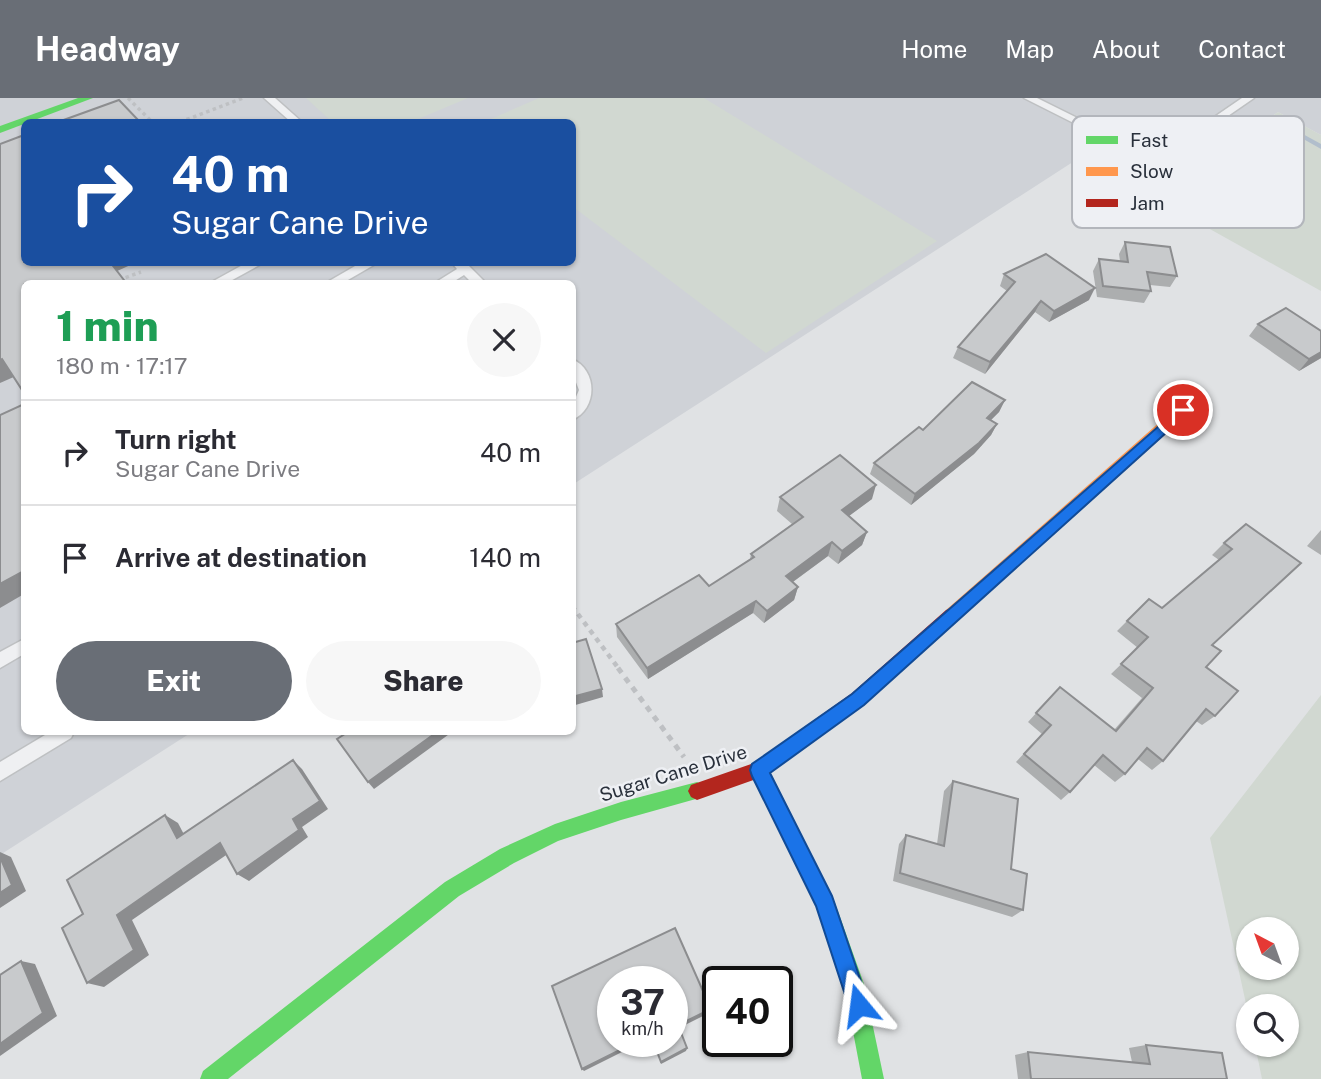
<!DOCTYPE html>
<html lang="en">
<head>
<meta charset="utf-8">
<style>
	body { margin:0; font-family:"Public Sans",sans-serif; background:#f7f7f7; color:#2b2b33; height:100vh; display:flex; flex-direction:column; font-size:26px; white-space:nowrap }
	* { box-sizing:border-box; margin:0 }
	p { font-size:23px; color:#7c7c81 }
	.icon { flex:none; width:38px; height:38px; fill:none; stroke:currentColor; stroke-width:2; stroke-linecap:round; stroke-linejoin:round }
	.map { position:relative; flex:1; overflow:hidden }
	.side { position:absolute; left:21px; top:182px; width:555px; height:455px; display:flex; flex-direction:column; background:#fff; border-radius:10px; box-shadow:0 2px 5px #0004 }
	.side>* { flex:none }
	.guide { position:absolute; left:21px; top:21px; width:555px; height:147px; border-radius:10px; box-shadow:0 2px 5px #0004; background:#1a4fa0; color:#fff; overflow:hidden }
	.needle { width:46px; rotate:319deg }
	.buttons { position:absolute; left:1236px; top:819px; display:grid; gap:14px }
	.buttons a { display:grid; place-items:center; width:63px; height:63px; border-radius:50%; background:#fff; box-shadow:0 2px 5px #0004; font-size:35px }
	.speed { position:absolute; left:597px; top:868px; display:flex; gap:14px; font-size:35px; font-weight:700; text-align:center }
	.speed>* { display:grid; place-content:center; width:91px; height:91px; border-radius:50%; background:#fff; box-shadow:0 2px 5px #0004; line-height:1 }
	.speed small { font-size:18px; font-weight:400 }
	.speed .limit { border:4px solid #111; border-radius:10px; background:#fff; color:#111 }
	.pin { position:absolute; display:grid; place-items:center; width:60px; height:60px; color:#fff; margin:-30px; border:4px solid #fff; border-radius:50%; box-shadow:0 2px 7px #0007 }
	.me { position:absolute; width:77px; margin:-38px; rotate:344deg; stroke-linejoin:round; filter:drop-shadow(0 0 5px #0008) }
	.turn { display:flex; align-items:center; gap:24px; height:147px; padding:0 35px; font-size:32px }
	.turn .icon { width:91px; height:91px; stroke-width:2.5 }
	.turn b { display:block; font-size:49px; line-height:60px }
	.round { display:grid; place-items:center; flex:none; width:74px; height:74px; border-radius:37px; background:#f7f7f7 }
	.headline { display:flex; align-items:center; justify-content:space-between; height:119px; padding:0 35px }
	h1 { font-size:42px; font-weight:800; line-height:52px; color:#1e9e55 }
	.primary-button { display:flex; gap:14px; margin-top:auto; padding:14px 35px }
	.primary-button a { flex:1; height:80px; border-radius:42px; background:#696e76; color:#fff; font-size:28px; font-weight:800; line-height:80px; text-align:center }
	.primary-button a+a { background:#f7f7f7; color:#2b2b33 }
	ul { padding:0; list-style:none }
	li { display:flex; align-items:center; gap:21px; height:105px; padding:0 35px; border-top:2px solid #e1e1e2 }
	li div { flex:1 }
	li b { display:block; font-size:26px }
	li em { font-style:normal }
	header { display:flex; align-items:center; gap:42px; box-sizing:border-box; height:98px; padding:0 35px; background:#696e76; color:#fff }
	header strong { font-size:33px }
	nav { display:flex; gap:38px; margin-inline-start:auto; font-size:24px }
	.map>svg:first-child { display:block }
</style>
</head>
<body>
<header>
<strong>Headway</strong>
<nav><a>Home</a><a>Map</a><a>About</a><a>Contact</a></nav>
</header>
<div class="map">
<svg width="1321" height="981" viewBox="0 0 1321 981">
	<rect width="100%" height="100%" fill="#e0e2e4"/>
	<path fill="#cfd2d7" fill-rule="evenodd" d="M 0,0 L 1321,0 L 1321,37 L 1278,14 L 1156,101 L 1079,60 L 572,387 L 572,186 L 24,186 L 24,634 L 192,634 L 0,757 ZM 24,24 L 572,24 L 572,164 L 24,164 Z"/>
	<g fill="#d1d8d1" fill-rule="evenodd">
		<polygon points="306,0 468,0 411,24 332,24"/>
		<polygon points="539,0 704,0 937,143 766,255 572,108 572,24 484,24"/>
		<polygon points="1278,14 1321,37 1321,193 1156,101"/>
		<path d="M 1321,597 L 1321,981 L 1262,981 L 1255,947 L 1286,947 L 1286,908 L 1248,908 L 1248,915 L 1210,740 ZM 1248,831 L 1286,831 L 1286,870 L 1248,870 Z"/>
	</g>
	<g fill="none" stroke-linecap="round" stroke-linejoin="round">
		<polygon fill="#b1becc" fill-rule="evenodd" points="1277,24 1281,24 1321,46 1321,51 1277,26"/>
		<defs>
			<g id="lane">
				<polygon points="264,0 275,0 302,24 291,24"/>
				<polygon points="1024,0 1037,0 1156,59 1242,0 1254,0 1157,67"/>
				<polygon points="248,164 265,164 225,186 208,186"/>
				<polygon points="362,164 379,164 341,186 324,186"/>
				<polygon points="451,164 465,164 487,186 473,186 464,177 450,186 433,186 457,171"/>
				<path d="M 572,261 C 598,272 598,311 572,322 L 572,308 L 579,292 L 572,274 Z"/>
				<polygon points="24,541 24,556 0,570 0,554"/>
				<polygon points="50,634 74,634 71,640 0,683 0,664"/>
			</g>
		</defs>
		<use href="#lane" stroke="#bec0c2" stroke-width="3"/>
		<g stroke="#bec0c3" stroke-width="3.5" stroke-dasharray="3.5 3.5" stroke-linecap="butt">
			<polyline points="128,0 152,24"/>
			<polyline points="180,24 243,0"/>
			<polyline points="119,182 141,174"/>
		</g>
		<polyline stroke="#bec0c3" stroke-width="4.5" stroke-dasharray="5 5" stroke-linecap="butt" points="572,508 619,571"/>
		<polyline stroke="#bec0c3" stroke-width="5" stroke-dasharray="6 6" stroke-linecap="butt" points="618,570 684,659"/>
		<use href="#lane" fill="#eff0f2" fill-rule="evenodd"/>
		<g fill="#63d668" fill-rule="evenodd">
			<polygon points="78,0 93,0 0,35 0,28"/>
			<polygon points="759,663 765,666 835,805 864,886 884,981 862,981 844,886 817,809 750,672 753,666"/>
			<polygon points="697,684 703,687 706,693 703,699 621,722 558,743 514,765 459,798 228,981 200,981 203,973 445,784 500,751 555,726 621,704"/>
		</g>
		<polygon fill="#ff974d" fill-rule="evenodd" points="1183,307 1188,308 1190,312 1188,316 958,522 952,524 946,522 944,517 946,512 1178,308"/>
		<polygon fill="#b3261e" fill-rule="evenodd" points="952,510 958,512 960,517 958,522 864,607 765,678 697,702 691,699 688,693 691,687 754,665 852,595 946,512"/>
	</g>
	<g fill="#acaeaf">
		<polygon points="1125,144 1177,178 1170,189 1150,187 1151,193 1144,205 1097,199 1093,173 1099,161 1120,163 1119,156"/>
		<polygon points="1004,176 1089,202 1049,224 1035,214 985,276 953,260 958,249 1007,193 1000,188"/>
		<polygon points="1258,226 1321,233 1321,260 1299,273 1249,238"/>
		<polygon points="1005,302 999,314 991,322 997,326 991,337 974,356 911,407 870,376 874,365 923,332"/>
		<polygon points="780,399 872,401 849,418 867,434 862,447 838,466 828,458 793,484 798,489 794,502 764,525 753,515 648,581 617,539 616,526 709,488 750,461 751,456 792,426 777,413"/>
		<polygon points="1246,426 1212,547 1206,569 1215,618 1202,627 1196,623 1163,663 1152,672 1138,661 1125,676 1115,684 1094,667 1070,694 1061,702 1016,664 1042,636 1028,624 1060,589 1114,632 1142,600 1111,576 1138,550 1117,533 1127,523 1162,510 1219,462 1212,457 1224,445"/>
		<polygon points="1321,432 1321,457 1307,448"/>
		<polygon points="953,683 1011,771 1023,812 1012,819 893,783 899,746 906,737 937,746 944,693"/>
		<polygon points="1146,947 1227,981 1018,981 1015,957 1028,954 1132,964 1129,950"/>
	</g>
	<g fill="#8c8d8f">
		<polygon points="109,164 137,164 115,174"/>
		<polygon points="1095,190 1089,202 1049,224 1054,213"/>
		<polygon points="1041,203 1035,214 985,276 990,264"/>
		<polygon points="1321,254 1321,260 1299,273 1309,261"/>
		<polygon points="2,261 16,278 0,285 0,262"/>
		<polygon points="1005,302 999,314 982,331 987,320"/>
		<polygon points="997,326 991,337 974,356 911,407 915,396"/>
		<polygon points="876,387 872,401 838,426 842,412"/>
		<polygon points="867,434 862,447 838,466 842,453"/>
		<polygon points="832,444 828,458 783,491 786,478"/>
		<polygon points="24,473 24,496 0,510 0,486"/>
		<polygon points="798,489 794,502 764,525 767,513"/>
		<polygon points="756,503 753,515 648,581 647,570"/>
		<polygon points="602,591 603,599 572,608 572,599"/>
		<polygon points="437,634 452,634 374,691 368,684"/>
		<polygon points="293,662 302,671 328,711 302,729 308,739 249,783 237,776 293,721"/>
		<polygon points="165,717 178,725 190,748 177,740"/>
		<polygon points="220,745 232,753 132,822 149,857 104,889 87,885 117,817"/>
		<polygon points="0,754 11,759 26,793 0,810"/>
		<polygon points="21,863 35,866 57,918 0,958 0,946"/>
		<polygon points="711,911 709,915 677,931 678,927"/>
		<polygon points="638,943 644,943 584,973 582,971"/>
		<polygon points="687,950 686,953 661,966 661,964"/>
	</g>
	<g fill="#c8cacc" stroke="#8c8d8f" stroke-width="2">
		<polygon points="119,2 140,24 58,24"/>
		<polygon points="24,37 24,164 110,164 127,186 24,186 24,295 2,261 0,262 0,46"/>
		<polygon points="1125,144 1170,149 1177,178 1147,174 1151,193 1103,188 1099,161 1128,164"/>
		<polygon points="1046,156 1095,190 1054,213 1041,203 990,264 958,249 1015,184 1004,176"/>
		<polygon points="1286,210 1321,233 1321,254 1309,261 1258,226"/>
		<polygon points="972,284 1005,302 987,320 997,326 979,345 915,396 874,365 919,329 923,332"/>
		<polygon points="24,306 24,473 0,486 0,317"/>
		<polygon points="840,357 876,387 842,412 867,434 842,453 832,444 786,478 798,489 767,513 756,503 647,570 616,526 699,477 709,488 754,459 751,456 803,419 780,399"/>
		<polygon points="1246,426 1301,465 1212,547 1221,553 1206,569 1238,593 1215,618 1206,611 1163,663 1147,650 1125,676 1103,657 1070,694 1024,656 1051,627 1036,615 1060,589 1116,633 1153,590 1121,566 1148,539 1127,523 1149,501 1162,510 1232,451 1224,445"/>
		<polygon points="586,541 602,591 572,599 572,545"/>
		<polygon points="348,634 437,634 368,684 337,641"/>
		<polygon points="293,662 320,703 293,721 299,732 237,776 220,745 117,817 134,852 87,885 62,830 83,816 67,782 165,717 177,740"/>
		<polygon points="953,683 1018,701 1011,771 1027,776 1023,812 900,775 906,737 944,748"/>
		<polygon points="0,759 12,787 0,795"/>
		<polygon points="675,830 711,911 678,927 687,950 661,964 653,943 672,943 672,884 612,884 612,943 638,943 582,971 552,888"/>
		<polygon points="21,863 43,915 0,946 0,877"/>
		<polygon points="1146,947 1222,955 1227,981 1031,981 1028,954 1150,966"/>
	</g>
	<polygon fill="#1a73e8" stroke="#114b97" stroke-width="2" points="1183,307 1188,308 1188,315 864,607 770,675 832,798 869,907 866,915 859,918 851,915 816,808 752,678 750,672 752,666 852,596"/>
	<g text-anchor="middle" stroke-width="5" stroke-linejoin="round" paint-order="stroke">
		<g font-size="19" fill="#29303b" stroke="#eef0f4">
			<text transform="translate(673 675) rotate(-17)" y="7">Sugar Cane Drive</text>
		</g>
	</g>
	<rect x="1072" y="18" width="232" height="112" rx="10" fill="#eef0f4" stroke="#b3b6bc" stroke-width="2"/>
	<rect x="1086" y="38" width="32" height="8" fill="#63d668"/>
	<rect x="1086" y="69" width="32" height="9" fill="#ff974d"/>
	<rect x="1086" y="101" width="32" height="8" fill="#b3261e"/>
	<g font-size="19" fill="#29303b">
		<text x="1130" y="49">Fast</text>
		<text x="1130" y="80">Slow</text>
		<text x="1130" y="112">Jam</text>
	</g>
</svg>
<div class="buttons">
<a><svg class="needle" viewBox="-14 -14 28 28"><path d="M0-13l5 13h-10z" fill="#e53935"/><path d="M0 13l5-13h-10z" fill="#7c7c81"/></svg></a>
<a><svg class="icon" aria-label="search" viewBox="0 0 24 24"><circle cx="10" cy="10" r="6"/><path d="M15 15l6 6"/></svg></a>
</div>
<div class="speed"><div>37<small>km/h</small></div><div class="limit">40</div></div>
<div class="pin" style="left:1183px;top:312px;background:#d93025"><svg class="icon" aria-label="arrive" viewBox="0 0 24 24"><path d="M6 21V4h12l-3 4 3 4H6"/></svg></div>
<svg class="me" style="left:859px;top:907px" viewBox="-20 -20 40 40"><path d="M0-17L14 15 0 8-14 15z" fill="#1a73e8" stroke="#fff" stroke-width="4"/></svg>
<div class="guide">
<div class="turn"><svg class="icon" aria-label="right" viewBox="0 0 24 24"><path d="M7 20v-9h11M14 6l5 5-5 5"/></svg><div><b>40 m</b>Sugar Cane Drive</div></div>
</div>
<section class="side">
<div class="headline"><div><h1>1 min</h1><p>180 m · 17:17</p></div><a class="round"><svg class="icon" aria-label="close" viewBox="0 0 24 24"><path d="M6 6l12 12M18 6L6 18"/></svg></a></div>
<ul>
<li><svg class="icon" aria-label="right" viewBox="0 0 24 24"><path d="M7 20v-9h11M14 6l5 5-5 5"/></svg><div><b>Turn right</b><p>Sugar Cane Drive</p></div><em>40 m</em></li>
<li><svg class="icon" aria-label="arrive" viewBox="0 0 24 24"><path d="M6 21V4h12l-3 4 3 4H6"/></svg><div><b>Arrive at destination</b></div><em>140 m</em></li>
</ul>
<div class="primary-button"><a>Exit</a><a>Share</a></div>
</section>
</div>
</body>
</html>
